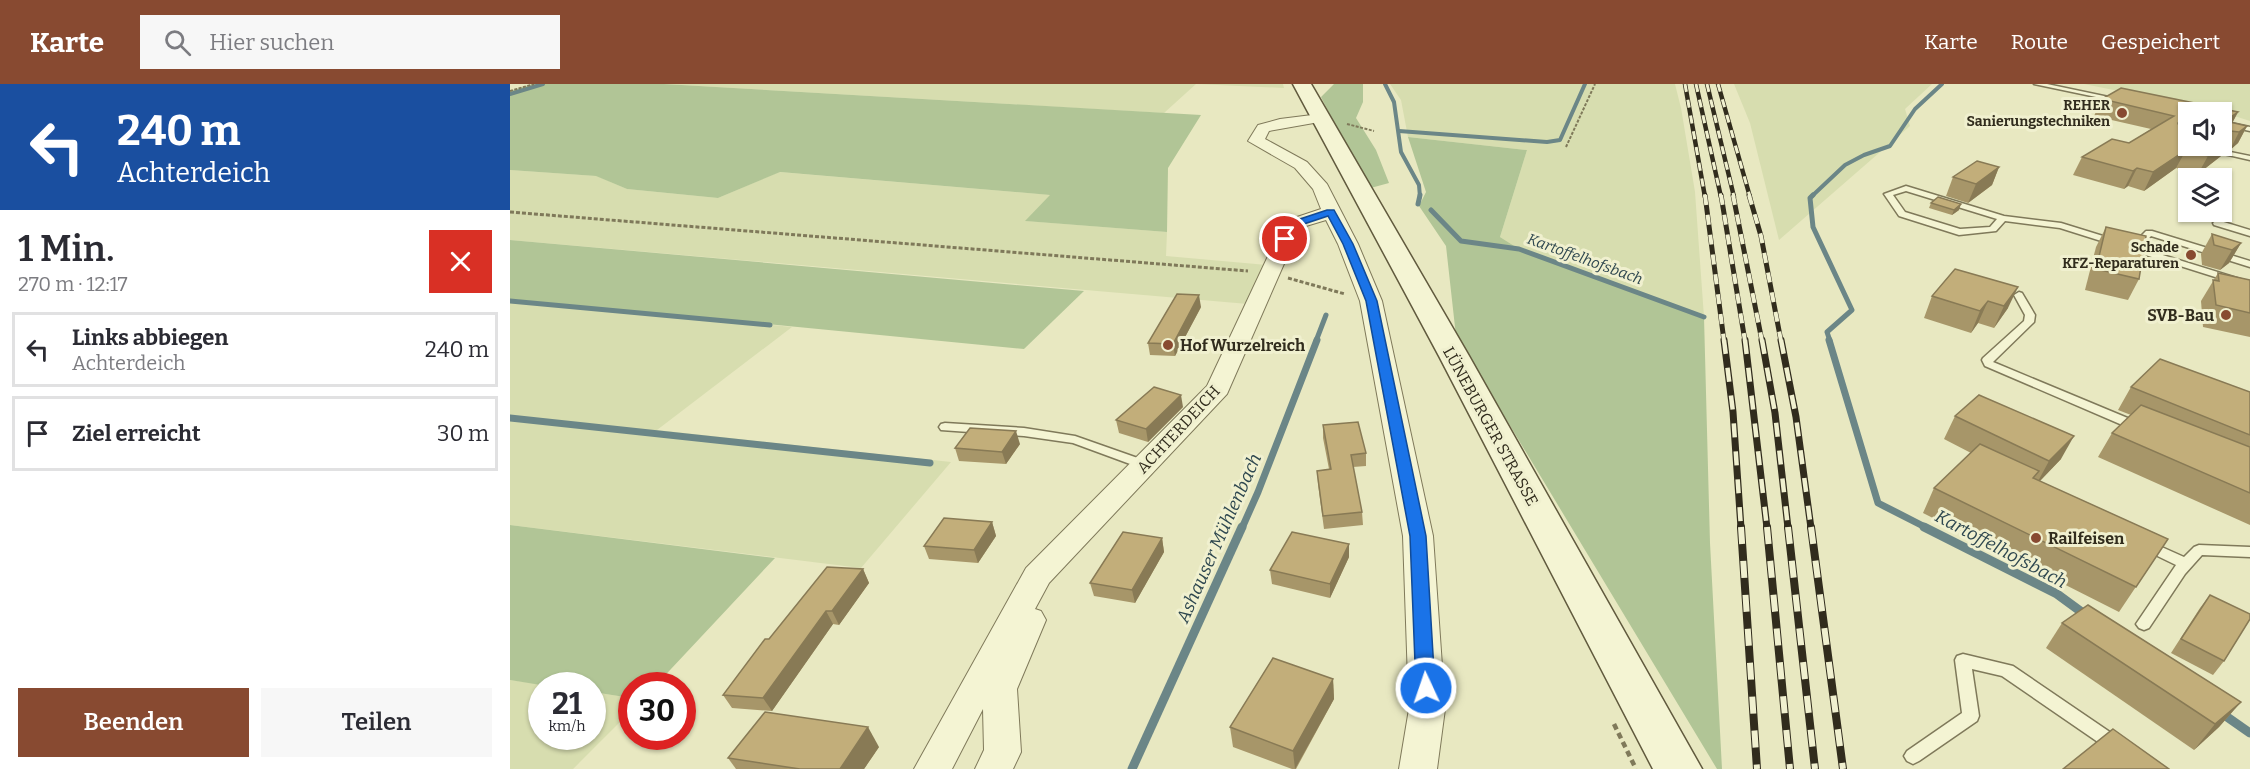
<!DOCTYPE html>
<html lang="de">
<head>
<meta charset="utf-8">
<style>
	body { margin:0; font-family:Bitter,serif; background:#f7f7f7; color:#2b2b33; height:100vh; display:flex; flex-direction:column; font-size:22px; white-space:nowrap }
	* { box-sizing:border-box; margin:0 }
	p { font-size:20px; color:#7c7c81 }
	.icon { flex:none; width:33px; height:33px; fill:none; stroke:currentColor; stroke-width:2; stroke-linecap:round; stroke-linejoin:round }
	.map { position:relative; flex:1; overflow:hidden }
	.drawer { display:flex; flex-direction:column; background:#fff; width:510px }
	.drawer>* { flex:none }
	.hud { background:#1a4fa0; color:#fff; overflow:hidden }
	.tools { position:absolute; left:1668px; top:18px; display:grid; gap:12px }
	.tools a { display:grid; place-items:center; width:54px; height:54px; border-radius:0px; background:#fff; box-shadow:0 2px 4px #0004; font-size:30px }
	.speed { position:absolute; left:18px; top:588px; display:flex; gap:12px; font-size:30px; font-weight:700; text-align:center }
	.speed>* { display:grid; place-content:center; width:78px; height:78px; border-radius:50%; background:#fff; box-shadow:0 2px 4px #0004; line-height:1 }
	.speed small { font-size:15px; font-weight:400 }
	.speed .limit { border:9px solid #d22; background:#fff; color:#111 }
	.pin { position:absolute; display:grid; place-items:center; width:51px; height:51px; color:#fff; margin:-26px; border:3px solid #fff; border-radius:50%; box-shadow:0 2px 6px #0007 }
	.me { position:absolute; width:66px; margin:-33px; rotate:357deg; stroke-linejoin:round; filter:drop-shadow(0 0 4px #0008) }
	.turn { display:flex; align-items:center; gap:21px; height:126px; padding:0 18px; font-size:27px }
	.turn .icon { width:78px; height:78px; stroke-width:2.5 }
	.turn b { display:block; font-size:42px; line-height:51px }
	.round { display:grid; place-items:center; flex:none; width:63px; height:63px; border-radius:0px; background:#f7f7f7 }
	.overview { display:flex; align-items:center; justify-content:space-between; height:102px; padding:0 18px }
	h1 { font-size:36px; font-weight:600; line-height:45px }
	.primary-button { display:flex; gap:12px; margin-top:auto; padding:12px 18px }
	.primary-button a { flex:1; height:69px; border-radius:0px; background:#884a31; color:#fff; font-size:24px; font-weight:600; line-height:69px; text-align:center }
	.primary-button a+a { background:#f7f7f7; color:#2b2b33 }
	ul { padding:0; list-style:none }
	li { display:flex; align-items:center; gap:18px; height:75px; margin:0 12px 9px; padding:0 6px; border:3px solid #e1e1e2; border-radius:0px }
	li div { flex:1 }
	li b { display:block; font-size:22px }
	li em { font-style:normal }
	header { display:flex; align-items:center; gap:36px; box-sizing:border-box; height:84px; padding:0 30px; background:#884a31; color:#fff }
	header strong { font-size:28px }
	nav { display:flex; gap:33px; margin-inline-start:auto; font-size:21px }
	.search { width:420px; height:54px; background:#f7f7f7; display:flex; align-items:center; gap:15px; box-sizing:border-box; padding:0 21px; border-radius:0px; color:#7c7c81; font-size:22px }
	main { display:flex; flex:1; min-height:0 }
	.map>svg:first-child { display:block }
</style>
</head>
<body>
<header>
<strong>Karte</strong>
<div class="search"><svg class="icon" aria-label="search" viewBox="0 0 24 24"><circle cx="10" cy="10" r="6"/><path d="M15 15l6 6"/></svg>Hier suchen</div>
<nav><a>Karte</a><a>Route</a><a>Gespeichert</a></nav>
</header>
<main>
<section class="drawer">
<div class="hud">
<div class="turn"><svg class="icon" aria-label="left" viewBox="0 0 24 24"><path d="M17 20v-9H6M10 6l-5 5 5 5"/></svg><div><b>240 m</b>Achterdeich</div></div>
</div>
<div class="overview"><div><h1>1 Min.</h1><p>270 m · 12:17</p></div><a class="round" style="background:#d93025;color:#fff"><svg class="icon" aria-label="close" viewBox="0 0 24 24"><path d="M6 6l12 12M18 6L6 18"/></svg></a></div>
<ul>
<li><svg class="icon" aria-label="left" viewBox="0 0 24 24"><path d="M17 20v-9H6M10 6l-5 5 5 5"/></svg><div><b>Links abbiegen</b><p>Achterdeich</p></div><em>240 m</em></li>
<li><svg class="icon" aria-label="arrive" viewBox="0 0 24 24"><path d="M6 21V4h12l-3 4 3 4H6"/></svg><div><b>Ziel erreicht</b></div><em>30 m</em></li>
</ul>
<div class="primary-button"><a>Beenden</a><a>Teilen</a></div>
</section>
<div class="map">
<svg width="1740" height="685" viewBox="0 0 1740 685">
	<rect width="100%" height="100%" fill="#e8e8c1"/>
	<g fill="#d7ddaf">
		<polygon points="154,0 773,0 774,4 686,0 654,29"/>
		<polygon points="880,0 1165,0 1171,24 1185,108 1194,233 1009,165 990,153 1017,66 898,53 891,16"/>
		<polygon points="1224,0 1422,0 1395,25 1400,42 1269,156 1240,39"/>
		<polygon points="1574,0 1740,0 1740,37 1712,28"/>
		<polygon points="0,86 87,92 117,105 208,114 269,88 541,111 516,137 657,148 656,172 757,181 738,220 0,156"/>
		<polygon points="0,215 282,243 147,346 441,378 351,484 0,441"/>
		<polygon points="0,596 37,601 32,602 32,652 82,652 83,608 121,614 121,627 63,685 0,685"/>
	</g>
	<g fill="#b1c596">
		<polygon points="22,0 154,0 691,31 658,84 657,148 515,137 540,111 270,88 208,114 117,105 86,92 0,86 0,7"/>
		<polygon points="824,0 853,0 853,18 846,34 866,66 879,99 857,105 811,13"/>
		<polygon points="898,53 1017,66 990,153 1009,165 1194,233 1200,459 1212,685 1207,685 946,252 936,162 909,122 916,108"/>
		<polygon points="0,156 574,207 514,265 0,215"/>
		<polygon points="0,441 265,474 146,601 122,602 121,614 83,608 82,602 37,602 0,596"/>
	</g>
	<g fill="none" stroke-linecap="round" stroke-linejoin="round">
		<g stroke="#6b8687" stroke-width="4">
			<polyline points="875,0 884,18 891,68 909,101 910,113"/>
			<polyline points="0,10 33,0"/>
			<polyline points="889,47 1037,58 1050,56 1075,0"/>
			<polyline points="1301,113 1335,81 1354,71 1380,62 1405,25 1432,0"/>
		</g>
		<g stroke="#6b8687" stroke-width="5">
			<polyline points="1303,111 1300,114 1303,143 1342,226 1317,248 1320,257"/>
			<polyline points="908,120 910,111"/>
			<polyline points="921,126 951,157 1009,165 1194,233"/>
			<polyline points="0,217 260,241"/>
			<polyline points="806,257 816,231"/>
		</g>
		<g stroke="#6b8687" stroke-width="7">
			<polyline points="1319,256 1368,419 1417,444"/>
			<polyline points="0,334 420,379"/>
			<polyline points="732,444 748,408 807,256"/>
		</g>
		<g stroke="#6b8687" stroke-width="9">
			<polyline points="1414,443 1547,510 1577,532"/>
			<polyline points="1710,628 1740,649"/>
			<polyline points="622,685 732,443"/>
		</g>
		<defs>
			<g id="service">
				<polygon points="1524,0 1537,0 1613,16 1610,18"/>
				<polygon points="1712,37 1740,43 1740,47 1712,41"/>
				<polygon points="1679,62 1691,62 1740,72 1740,76"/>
				<path d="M 1396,102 L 1494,132 L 1551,139 L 1622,161 L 1636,147 L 1642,147 L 1740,177 L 1740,183 L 1641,152 L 1630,164 L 1740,198 L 1740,204 L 1550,144 L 1495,137 L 1486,147 L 1449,151 L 1389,132 L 1374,110 ZM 1396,107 L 1487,135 L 1480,143 L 1450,145 L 1395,128 L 1383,111 Z"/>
				<polygon points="1707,136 1740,146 1740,152 1704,141 1703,139"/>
				<polygon points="1509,208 1512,209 1525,231 1524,238 1483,278 1632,340 1634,343 1632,346 1624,346 1475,282 1472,276 1473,274 1514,237 1515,231 1504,211"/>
				<polygon points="435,339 514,344 565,352 639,378 641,381 635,385 631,384 563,359 514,352 431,346 429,343 431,340"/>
				<polygon points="1636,456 1674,473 1684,463 1689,461 1740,463 1740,473 1692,471 1675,490 1639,544 1634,546 1629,544 1626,540 1666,481 1631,464 1629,461 1631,458"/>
				<polygon points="1453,570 1503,582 1613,657 1616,662 1613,667 1607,670 1601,667 1492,592 1462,585 1469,632 1467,637 1409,677 1403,680 1397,677 1394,672 1397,667 1452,629 1445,576 1447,572"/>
			</g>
			<polygon id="minor" points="810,30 817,34 815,37 759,47 755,55 797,78 817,100 848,160 872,217 923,452 935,625 927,685 889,685 899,625 893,452 850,217 828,160 816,136 796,142 784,157 717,310 539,499 525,525 531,527 536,536 507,605 511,668 503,685 465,685 474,666 473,625 442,685 404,685 516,484 697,302 766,155 784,134 811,125 803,105 785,84 738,57 748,41 770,35"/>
			<polygon id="secondary" points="783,0 801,0 959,272 1192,685 1143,685 929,272"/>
		</defs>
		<use href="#service" stroke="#7f795a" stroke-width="3"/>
		<use href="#minor" stroke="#7f795a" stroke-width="2"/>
		<use href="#secondary" stroke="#615a3e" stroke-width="3"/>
		<g stroke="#7f795a" stroke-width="2" stroke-dasharray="3 1.5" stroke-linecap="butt">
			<polyline points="0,7 24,0"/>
			<polyline points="837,40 864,47"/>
			<polyline points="1056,63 1085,0"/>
		</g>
		<g stroke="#7f795a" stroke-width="3" stroke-dasharray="4 2" stroke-linecap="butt">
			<polyline points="0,128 738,187"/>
			<polyline points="778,194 835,210"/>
		</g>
		<polyline stroke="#7f795a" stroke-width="4.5" stroke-dasharray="6 4" stroke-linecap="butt" points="1104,640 1126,685"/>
		<use href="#service" fill="#f4f4d3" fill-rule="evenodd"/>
		<use href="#minor" fill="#f4f4d3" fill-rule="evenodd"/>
		<use href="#secondary" fill="#f4f4d3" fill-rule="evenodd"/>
		<defs>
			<g id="rail-far3">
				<polyline points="1175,0 1195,113"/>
				<polyline points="1186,0 1211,113"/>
				<polyline points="1197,0 1224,113"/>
				<polyline points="1208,0 1240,113"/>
			</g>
			<g id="rail-far2">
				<polyline points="1195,111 1214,257"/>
				<polyline points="1211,111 1235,257"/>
				<polyline points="1223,111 1252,257"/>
				<polyline points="1239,111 1251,152 1271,257"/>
			</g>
			<g id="rail-far1">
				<polyline points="1214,256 1223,328 1231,444"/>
				<polyline points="1235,256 1257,444"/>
				<polyline points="1252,256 1265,329 1278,444"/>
				<polyline points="1271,256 1286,333 1301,444"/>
			</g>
			<g id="rail">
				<polyline points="1231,443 1247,685"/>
				<polyline points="1257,443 1280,685"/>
				<polyline points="1278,443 1305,685"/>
				<polyline points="1301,443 1333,685"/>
			</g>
		</defs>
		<use href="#rail-far3" stroke="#312c1d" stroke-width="4.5"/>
		<use href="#rail-far2" stroke="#312c1d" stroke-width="5"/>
		<use href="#rail-far1" stroke="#312c1d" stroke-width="7"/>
		<use href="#rail" stroke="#312c1d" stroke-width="8"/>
		<use href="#rail-far3" stroke="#f0f0cf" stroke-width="3" stroke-dasharray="8" stroke-linecap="butt"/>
		<use href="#rail-far2" stroke="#f0f0cf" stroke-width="4" stroke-dasharray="10" stroke-linecap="butt"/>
		<use href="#rail-far1" stroke="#f0f0cf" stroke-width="4.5" stroke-dasharray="14" stroke-linecap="butt"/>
		<use href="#rail" stroke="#f0f0cf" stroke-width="6" stroke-dasharray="17" stroke-linecap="butt"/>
	</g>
	<g fill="#a79669" fill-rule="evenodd">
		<path d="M 1592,15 L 1728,28 L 1722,39 L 1737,42 L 1728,59 L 1720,66 L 1715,65 L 1711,72 L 1688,90 L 1666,84 L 1634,107 L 1618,102 L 1614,105 L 1563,91 L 1572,73 L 1619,59 L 1641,45 L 1584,32 ZM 1678,28 L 1712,28 L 1712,62 L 1678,62 Z"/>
		<polygon points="1489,83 1482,101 1458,119 1436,112 1443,93"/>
		<polygon points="1421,119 1449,126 1442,131 1419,124"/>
		<polygon points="1596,143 1629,195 1618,216 1575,206 1586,163"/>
		<polygon points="1702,150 1731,159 1719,179 1710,186 1692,181 1691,170"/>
		<polygon points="1445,185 1498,224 1484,244 1468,239 1461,249 1414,234 1422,212"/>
		<polygon points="1708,189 1740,196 1740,253 1693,243 1691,217"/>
		<polygon points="691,223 665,272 640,271 638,259"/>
		<polygon points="1621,303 1740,308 1740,441 1588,373 1602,349 1621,331 1608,326"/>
		<polygon points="673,323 638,358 609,349 606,336"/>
		<polygon points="1445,332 1551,375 1530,397 1658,455 1609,528 1413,429 1424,404 1461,369 1434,355"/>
		<polygon points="813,341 856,369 856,382 843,383 852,428 853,441 814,445 808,400 807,387 819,385 813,354"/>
		<polygon points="510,360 496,380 449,377 445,364"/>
		<polygon points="482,438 486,452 468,479 419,475 414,462"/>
		<polygon points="652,454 654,468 625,519 584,512 580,499"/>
		<polygon points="839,473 820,514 762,500 760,486"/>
		<polygon points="353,485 359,499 329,541 323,540 262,627 222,624 213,611 259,555"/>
		<polygon points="1700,511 1714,577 1703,591 1661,569 1690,524"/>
		<polygon points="1552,539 1731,618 1709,643 1684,666 1536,564"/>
		<polygon points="823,595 824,615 786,685 782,685 723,663 720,643"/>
		<polygon points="369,663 354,685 226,685 218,674"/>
	</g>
	<g fill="#887a55">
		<polygon points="1728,28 1719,45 1715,37"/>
		<polygon points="1737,42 1728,59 1720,66 1729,48"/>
		<polygon points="1720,55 1711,72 1688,90 1698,72"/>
		<polygon points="1676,66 1666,84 1634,107 1643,88"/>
		<polygon points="1489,83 1482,101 1458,119 1466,100"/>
		<polygon points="1627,84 1618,102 1614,105 1623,87"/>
		<polygon points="1451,120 1449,126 1442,131 1444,126"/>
		<polygon points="1731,159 1719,179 1710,186 1722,166"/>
		<polygon points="1508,203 1498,224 1484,244 1494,222"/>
		<polygon points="689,211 691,223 665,272 663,260"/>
		<polygon points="1478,217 1468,239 1461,249 1470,227"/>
		<polygon points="671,311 673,323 638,358 636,345"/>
		<polygon points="506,347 510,360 496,380 492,368"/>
		<polygon points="1564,352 1551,375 1526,401 1539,377"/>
		<polygon points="482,438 486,452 468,479 464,466"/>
		<polygon points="652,454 654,468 625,519 622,506"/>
		<polygon points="839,460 839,473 820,514 820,500"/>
		<polygon points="353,485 359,499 329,541 322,527"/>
		<polygon points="316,527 323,540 262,627 253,614"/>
		<polygon points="823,595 824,615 785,685 783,667"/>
		<polygon points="1731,618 1709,643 1684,666 1705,640"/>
		<polygon points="358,643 369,663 354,685 330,685"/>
	</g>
	<g fill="#c2ae7a" stroke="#887a55" stroke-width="1.5">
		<polygon points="1611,4 1728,28 1715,37 1737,42 1729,48 1712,46 1712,28 1678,28 1678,38 1671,37 1668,39 1670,45 1678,47 1678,62 1711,62 1698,72 1676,66 1643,88 1627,84 1623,87 1572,73 1602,55 1619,59 1664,32 1592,15"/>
		<polygon points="1712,53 1720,55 1712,61"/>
		<polygon points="1467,77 1489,83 1466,100 1443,93"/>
		<polygon points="1428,113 1451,120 1444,126 1421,119"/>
		<polygon points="1596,143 1636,152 1629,195 1586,185"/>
		<polygon points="1702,150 1731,159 1722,166 1704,161"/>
		<polygon points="1445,185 1508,203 1494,222 1478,217 1470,227 1422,212"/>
		<polygon points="1708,189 1740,196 1740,229 1706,221 1703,196 1709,197"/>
		<polygon points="667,210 689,211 663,260 638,259"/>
		<polygon points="1650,275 1740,308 1740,351 1621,303"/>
		<polygon points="644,303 671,311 636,345 606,336"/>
		<polygon points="1469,311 1564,352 1539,377 1445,332"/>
		<polygon points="1631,321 1740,363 1740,409 1602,349"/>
		<polygon points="848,338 856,369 841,371 852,428 813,432 807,387 821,385 813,341"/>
		<polygon points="460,344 506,347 492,368 445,364"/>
		<polygon points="1470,360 1529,387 1523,394 1658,455 1626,503 1424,404"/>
		<polygon points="434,434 482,438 464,466 414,462"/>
		<polygon points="613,448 652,454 622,506 580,499"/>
		<polygon points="782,448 839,460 820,500 760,486"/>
		<polygon points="317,483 353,485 322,527 316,527 253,614 213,611 255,555 259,555"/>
		<polygon points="1700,511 1740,530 1740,535 1714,577 1671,555"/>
		<polygon points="1578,521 1731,618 1705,640 1552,539"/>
		<polygon points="763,574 823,595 783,667 720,643"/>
		<polygon points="255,628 358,643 330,685 290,685 218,674"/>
		<polygon points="1603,645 1659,685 1553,685"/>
	</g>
	<polygon fill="#1a73e8" stroke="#114b97" stroke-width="1.5" points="817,126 824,126 843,160 867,217 916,452 925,604 922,609 916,611 909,609 906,604 900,452 856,217 833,160 818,132 794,140 779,157 770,155 787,136"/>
	<g fill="#884a31" stroke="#f0f0cf" stroke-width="2">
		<circle cx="1612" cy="29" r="6"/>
		<circle cx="1681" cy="171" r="6"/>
		<circle cx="1716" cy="231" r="6"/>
		<circle cx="658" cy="261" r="6"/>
		<circle cx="1526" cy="454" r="6"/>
	</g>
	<g text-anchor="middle" stroke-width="6" stroke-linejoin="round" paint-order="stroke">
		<g font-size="14" font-weight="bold" fill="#312c1d" stroke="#f0f0cf" text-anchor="end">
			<text x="1600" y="26">REHER<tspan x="1600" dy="16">Sanierungstechniken</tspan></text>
			<text x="1669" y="168">Schade<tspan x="1669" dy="16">KFZ-Reparaturen</tspan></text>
		</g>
		<g font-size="15" font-style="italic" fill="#2e474f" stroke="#f0f0cf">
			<text transform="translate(1075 175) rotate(20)" y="5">Kartoffelhofsbach</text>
		</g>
		<g font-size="16" font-weight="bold" fill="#312c1d" stroke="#f0f0cf" text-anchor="start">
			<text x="1704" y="237" text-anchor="end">SVB-Bau</text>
			<text x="670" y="267">Hof Wurzelreich</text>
			<text x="1538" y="460">Railfeisen</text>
		</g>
		<g font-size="16" fill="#312c1d" stroke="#f0f0cf">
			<text transform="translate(981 342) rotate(61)" y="6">LÜNEBURGER STRASSE</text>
			<text transform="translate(668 345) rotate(-47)" y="6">ACHTERDEICH</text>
		</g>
		<g font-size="18" font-style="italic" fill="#2e474f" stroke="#f0f0cf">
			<text transform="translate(709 454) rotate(-66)" y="6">Ashauser Mühlenbach</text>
			<text transform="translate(1491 465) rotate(28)" y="6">Kartoffelhofsbach</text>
		</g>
	</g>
</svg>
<div class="tools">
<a><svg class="icon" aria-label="sound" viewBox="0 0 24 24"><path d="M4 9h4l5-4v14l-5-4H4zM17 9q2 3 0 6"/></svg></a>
<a><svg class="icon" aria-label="layers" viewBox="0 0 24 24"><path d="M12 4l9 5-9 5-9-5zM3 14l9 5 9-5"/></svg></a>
</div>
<div class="speed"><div>21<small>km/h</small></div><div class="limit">30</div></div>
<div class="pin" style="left:775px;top:155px;background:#d93025"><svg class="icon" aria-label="arrive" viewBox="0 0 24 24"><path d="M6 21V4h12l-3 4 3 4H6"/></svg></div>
<svg class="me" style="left:916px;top:604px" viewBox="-20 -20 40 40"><circle r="17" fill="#1a73e8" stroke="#fff" stroke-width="3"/><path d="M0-11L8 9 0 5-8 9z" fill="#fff"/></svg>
</div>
</main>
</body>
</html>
